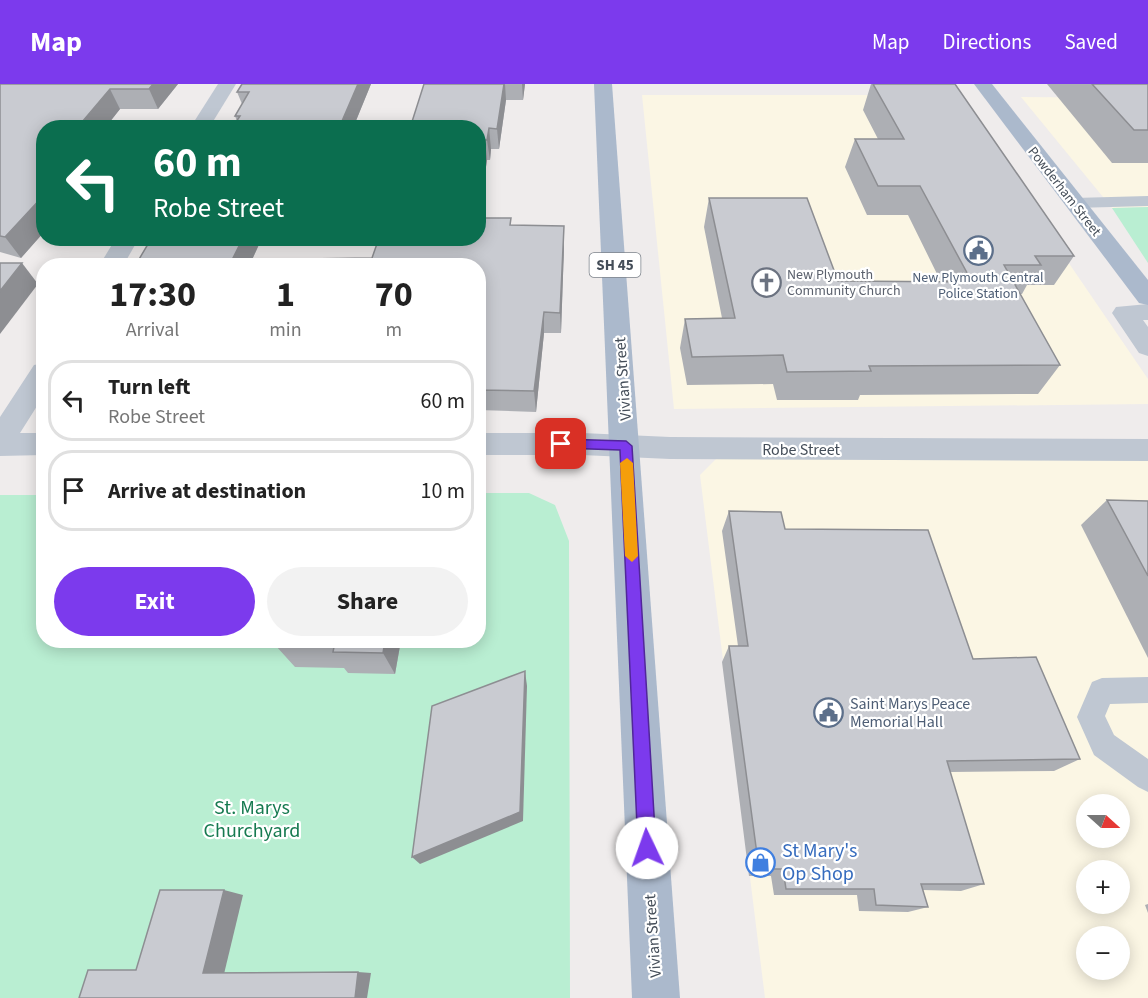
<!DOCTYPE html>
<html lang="en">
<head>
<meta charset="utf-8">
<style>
	body { margin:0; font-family:"Source Sans 3",sans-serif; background:#f2f2f2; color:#222; height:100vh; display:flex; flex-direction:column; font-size:22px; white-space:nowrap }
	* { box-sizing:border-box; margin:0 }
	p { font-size:20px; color:#767676 }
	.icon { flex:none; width:33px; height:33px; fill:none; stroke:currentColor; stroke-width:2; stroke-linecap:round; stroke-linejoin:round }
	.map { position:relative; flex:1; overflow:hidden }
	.side { position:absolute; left:36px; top:174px; width:450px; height:390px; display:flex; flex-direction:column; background:#fff; border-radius:24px; box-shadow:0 3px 15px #0003 }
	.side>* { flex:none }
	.hud { position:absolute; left:36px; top:36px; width:450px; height:126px; border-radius:24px; box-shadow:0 3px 15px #0003; background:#0b6e4f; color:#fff; overflow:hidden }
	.needle { width:39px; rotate:111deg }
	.buttons { position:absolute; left:1076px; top:710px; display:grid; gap:12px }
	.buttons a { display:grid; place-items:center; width:54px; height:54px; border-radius:50%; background:#fff; box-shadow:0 3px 15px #0003; font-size:30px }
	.pin { position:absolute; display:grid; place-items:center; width:51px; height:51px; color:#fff; margin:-26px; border-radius:12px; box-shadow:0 3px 9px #0006 }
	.me { position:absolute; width:66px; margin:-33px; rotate:357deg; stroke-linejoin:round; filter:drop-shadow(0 0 4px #0008) }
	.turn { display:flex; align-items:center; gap:21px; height:126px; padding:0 18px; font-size:27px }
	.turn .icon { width:78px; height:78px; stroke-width:2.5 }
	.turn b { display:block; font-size:42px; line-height:51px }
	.eta { display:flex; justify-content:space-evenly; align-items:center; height:102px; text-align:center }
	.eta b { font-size:36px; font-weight:700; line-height:42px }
	.action { display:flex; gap:12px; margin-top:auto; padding:12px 18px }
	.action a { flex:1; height:69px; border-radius:36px; background:#7c3aed; color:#fff; font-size:24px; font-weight:700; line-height:69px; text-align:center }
	.action a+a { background:#f2f2f2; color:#222 }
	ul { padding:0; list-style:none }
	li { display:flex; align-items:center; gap:18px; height:81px; margin:0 12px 9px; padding:0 6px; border:3px solid #e0e0e0; border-radius:24px }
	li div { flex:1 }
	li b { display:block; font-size:22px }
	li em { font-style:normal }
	header { display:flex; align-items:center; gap:36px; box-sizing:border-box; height:84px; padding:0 30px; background:#7c3aed; color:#fff }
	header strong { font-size:28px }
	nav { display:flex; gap:33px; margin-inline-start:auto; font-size:21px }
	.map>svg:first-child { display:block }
</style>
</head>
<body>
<header>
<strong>Map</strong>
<nav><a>Map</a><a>Directions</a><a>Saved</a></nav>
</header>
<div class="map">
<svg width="1148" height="914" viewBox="0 0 1148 914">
	<rect width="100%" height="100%" fill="#efecec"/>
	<g fill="#fbf6e4" fill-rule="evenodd">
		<polygon points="642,11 954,11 1148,295 1148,320 674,325"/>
		<polygon points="1021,13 1148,14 1148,123 1112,124"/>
		<path d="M 1148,360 L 1148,914 L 765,914 L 700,391 L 728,363 ZM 1086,720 L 1119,720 L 1119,753 L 1086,753 ZM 1086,786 L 1119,786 L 1119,819 L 1086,819 ZM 1086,852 L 1119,852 L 1119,885 L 1086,885 Z"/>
	</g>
	<g fill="#b9eed2">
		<polygon points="1148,123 1148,179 1112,124"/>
		<polygon points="479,409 529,409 555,421 569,457 570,914 0,914 0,411 43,411 44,556 478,556"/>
	</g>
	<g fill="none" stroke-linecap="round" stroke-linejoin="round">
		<g fill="#bfc7d2" fill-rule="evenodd">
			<polygon points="1148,112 1148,122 1074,124 1066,119 1074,114"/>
			<polygon points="1148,593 1148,619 1110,620 1105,632 1114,651 1148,675 1148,708 1138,703 1094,671 1077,633 1092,598 1102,594"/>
		</g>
		<g fill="#bfc7d2" fill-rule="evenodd">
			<polygon points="218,0 236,0 209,44 190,44"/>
			<polygon points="116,154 139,154 123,182 99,182"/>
			<polygon points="1148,220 1148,236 1143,236 1148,243 1148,272 1139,269 1112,229 1116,223"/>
			<polygon points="44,279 44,311 20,349 44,349 44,371 0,372 0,333 34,281"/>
			<polygon points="478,349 582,349 670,353 1148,355 1148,377 670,375 582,371 478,371"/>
		</g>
		<g fill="#abb9cc" fill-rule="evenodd">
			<polygon points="594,0 612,0 680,914 632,914"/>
			<polygon points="974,0 992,0 1148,196 1148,221 1139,219"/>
		</g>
	</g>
	<g fill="#adafb4">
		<polygon points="0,0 178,0 158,25 120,25 105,44 44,44 44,148 21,174 0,168"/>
		<polygon points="242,0 371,0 353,44 237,37 235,32 242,20 237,8"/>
		<polygon points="424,0 525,0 523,16 506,16 499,65 491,65 490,76 487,76 479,134 511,141 564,163 561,249 544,249 536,328 478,326 478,182 135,182 168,154 262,154 252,176 372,174 478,154"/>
		<polygon points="871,0 955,0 1074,172 1054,201 1027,201 1022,210 1020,210 1060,281 1038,310 860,311 858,316 777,316 773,300 687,301 680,264 685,235 722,234 704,143 709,114 838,197 941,198 908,131 867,131 845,83 855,55 878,55 863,26"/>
		<polygon points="1047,0 1148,0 1148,79 1112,79"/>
		<polygon points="1107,416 1148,417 1148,574 1081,441"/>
		<polygon points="729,427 785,445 973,575 1080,675 1054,687 950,688 984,800 961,807 923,806 928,823 908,828 859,827 857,811 774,811 771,792 749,792 722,578 729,562 738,562 722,447"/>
		<polygon points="278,556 401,556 395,590 348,589 344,584 295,583 276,562"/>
		<polygon points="1148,820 1148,829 1145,821"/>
	</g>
	<g fill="#8d8e92">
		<polygon points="153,0 178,0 158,25 149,5"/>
		<polygon points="358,0 371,0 353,44 339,44"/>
		<polygon points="504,0 505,0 506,16 499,65 497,45"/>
		<polygon points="522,0 525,0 523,16"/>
		<polygon points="110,5 120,25 105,44 77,44"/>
		<polygon points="489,44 491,65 490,76 487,56"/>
		<polygon points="485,56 487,76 478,135 478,98"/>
		<polygon points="44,111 44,148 21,174 5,153"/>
		<polygon points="564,142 564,163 561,249 560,229"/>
		<polygon points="243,154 262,154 249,182 232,176"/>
		<polygon points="22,179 38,200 0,250 0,207"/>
		<polygon points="544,228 544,249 536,328 534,307"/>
		<polygon points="385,556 401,556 395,590 383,569"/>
		<polygon points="525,587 527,602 523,737 420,780 412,773"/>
		<polygon points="224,806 243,811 224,890 203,889"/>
		<polygon points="358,888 371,889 367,914 355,914"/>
	</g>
	<g fill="#c9cbd1" stroke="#8d8e92" stroke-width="1.5">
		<polygon points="0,0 153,0 149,5 110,5 77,44 44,44 44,82 43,83 44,83 44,111 5,153 0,152"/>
		<polygon points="242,0 358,0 339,44 232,44 240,32 235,32 249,8 237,8"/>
		<polygon points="424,0 504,0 497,45 489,44 487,56 485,56 478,98 478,44 410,44"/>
		<polygon points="873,0 955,0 1074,172 1035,172 1041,181 1004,181 1060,281 869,282 871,287 787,288 783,271 692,273 685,235 735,234 709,114 807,114 838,197 972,198 920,102 878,102 855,55 904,55"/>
		<polygon points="1092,0 1148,0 1148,46 1134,46"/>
		<polygon points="478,134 511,134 510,141 564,142 560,229 544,228 534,307 478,306 478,182 135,182 151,155 243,154 232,176 372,174 379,154 478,154"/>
		<polygon points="0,179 22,179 0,207"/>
		<polygon points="1107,416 1148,417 1148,492"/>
		<polygon points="729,427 781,428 785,445 928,446 973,575 1036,573 1080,675 947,677 984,800 921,800 928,823 876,821 874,805 786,805 783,785 759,785 729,562 748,562"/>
		<polygon points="278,556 385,556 383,569 333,568 334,563 276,562"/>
		<polygon points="525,587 520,728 412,773 432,622"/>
		<polygon points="160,806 224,806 203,889 358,888 355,914 79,914 88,886 136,886"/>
	</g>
	<polygon fill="#7c3aed" stroke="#51269a" stroke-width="1.5" points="561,355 626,357 632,362 656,764 653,770 647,773 640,770 638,764 620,366 561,364 555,360"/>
	<polygon fill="#f59e0b" points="627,374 633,379 638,472 632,478 625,472 620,379"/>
	<defs>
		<symbol id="civic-ring" viewBox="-11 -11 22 22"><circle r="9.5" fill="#fff" stroke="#5c6f8a" stroke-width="1.5"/><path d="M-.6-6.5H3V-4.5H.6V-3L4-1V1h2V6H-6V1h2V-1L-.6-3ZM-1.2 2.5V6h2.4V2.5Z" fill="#5c6f8a"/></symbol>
		<symbol id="church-ring" viewBox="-11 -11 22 22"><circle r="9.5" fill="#fff" stroke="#6b7280" stroke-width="1.5"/><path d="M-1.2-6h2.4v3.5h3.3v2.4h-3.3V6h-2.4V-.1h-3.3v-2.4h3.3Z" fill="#6b7280"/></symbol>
		<symbol id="shop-ring" viewBox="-11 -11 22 22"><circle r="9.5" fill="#fff" stroke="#3f7fe0" stroke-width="1.5"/><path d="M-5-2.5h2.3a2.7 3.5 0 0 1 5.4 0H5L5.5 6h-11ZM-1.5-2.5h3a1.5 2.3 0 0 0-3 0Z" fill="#3f7fe0"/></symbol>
	</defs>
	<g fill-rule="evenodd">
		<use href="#civic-ring" x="962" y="150" width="33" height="33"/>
		<use href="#church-ring" x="750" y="182" width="33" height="33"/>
		<use href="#civic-ring" x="812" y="612" width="33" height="33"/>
		<use href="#shop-ring" x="744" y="762" width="33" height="33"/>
	</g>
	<g text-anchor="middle" stroke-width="4.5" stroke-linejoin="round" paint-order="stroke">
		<g font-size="14" fill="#454e59" stroke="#fff">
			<text transform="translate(1065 107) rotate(52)" y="5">Powderham Street</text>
		</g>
		<g font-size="14" fill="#5b616d" stroke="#fff" text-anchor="start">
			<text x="787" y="195">New Plymouth<tspan x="787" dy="16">Community Church</tspan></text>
		</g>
		<g font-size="14" fill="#4e5e75" stroke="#fff">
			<text x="978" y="198">New Plymouth Central<tspan x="978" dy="16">Police Station</tspan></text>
		</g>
		<rect fill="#fff" stroke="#7d838b" stroke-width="1.5" x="589.5" y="169" width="51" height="24" rx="4.5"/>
		<g font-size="15" font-weight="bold" fill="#454e59">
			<text x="615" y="186">SH 45</text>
		</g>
		<g font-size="16" fill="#454e59" stroke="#fff">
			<text transform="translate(622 295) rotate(-94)" y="6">Vivian Street</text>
			<text x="801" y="371">Robe Street</text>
			<text transform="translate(652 852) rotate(-94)" y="6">Vivian Street</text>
		</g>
		<g font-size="16" fill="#4e5e75" stroke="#fff" text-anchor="start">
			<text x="850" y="625">Saint Marys Peace<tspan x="850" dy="18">Memorial Hall</tspan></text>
		</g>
		<g font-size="20" fill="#167a50" stroke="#fff">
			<text x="252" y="730">St. Marys<tspan x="252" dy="23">Churchyard</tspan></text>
		</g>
		<g font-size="20" fill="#366cbe" stroke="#fff" text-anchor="start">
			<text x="782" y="773">St Mary's<tspan x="782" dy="23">Op Shop</tspan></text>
		</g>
	</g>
</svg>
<div class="buttons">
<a><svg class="needle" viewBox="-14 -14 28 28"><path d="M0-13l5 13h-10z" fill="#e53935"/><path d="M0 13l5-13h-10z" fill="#767676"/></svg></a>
<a>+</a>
<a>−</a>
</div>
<div class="pin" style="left:561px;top:360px;background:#d93025"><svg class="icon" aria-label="arrive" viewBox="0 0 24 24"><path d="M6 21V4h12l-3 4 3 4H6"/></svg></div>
<svg class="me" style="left:647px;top:764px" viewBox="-20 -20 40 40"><circle r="19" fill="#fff"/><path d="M0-13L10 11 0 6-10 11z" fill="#7c3aed"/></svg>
<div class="hud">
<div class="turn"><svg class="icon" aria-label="left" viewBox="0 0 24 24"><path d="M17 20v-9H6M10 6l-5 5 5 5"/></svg><div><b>60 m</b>Robe Street</div></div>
</div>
<section class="side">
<div class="eta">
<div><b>17:30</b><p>Arrival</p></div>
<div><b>1</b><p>min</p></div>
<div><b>70</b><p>m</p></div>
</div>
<ul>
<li><svg class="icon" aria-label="left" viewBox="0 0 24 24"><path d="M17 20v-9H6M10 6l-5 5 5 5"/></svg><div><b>Turn left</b><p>Robe Street</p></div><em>60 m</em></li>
<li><svg class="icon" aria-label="arrive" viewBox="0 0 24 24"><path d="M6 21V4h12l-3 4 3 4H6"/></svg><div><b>Arrive at destination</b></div><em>10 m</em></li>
</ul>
<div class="action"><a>Exit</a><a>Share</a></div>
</section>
</div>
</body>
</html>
